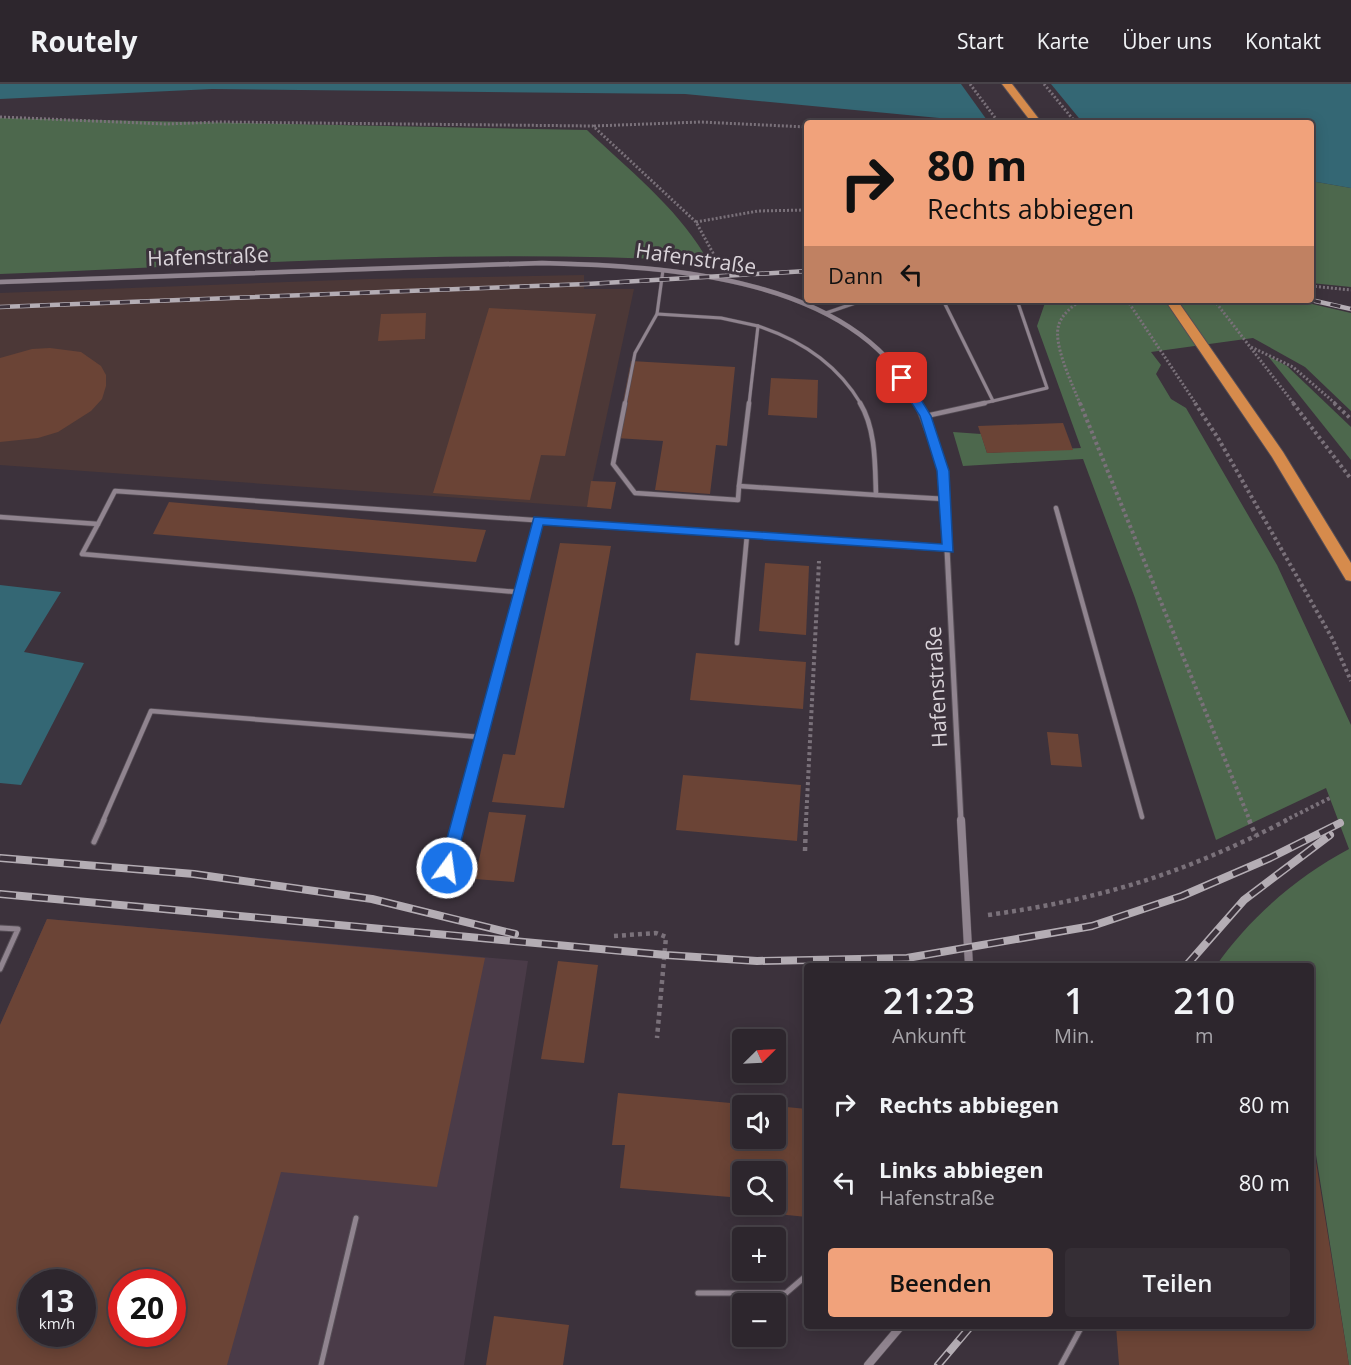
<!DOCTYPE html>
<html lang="de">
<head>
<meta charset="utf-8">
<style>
	body { margin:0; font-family:"Open Sans",sans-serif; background:#352e35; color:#f1f3f6; height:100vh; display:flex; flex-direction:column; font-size:22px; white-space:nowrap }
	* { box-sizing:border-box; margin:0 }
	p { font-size:20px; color:#a7a5aa }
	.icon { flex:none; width:33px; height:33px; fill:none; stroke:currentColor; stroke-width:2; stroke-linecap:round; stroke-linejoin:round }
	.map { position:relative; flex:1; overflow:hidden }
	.sheet { position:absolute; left:804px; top:879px; width:510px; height:366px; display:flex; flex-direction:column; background:#2d262d; border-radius:6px; box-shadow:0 3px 15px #0003,0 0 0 2px #484349 }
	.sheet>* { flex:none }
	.hud { position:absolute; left:804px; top:36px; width:510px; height:183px; border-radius:6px; box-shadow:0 3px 15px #0003,0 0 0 2px #484349; background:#f1a27b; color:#111; overflow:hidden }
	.needle { width:39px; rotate:66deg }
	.tools { position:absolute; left:732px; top:945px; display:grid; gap:12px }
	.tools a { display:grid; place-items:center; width:54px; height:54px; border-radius:6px; background:#2d262d; box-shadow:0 3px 15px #0003,0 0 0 2px #484349; font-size:30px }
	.speed { position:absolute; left:18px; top:1185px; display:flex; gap:12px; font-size:30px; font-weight:700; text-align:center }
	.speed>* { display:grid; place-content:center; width:78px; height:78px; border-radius:50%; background:#2d262d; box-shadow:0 3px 15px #0003,0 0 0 2px #484349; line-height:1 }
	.speed small { font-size:15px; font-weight:400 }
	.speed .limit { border:9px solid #d22; background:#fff; color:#111 }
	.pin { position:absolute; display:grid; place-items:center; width:51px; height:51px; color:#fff; margin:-26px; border-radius:12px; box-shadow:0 3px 9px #0006 }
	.me { position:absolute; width:66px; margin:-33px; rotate:14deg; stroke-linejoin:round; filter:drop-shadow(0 0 4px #0008) }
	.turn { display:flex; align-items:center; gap:21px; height:126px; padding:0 24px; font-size:27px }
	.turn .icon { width:78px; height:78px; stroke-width:2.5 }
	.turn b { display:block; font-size:42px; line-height:51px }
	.then { display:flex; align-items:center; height:57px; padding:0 24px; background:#0003; gap:12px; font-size:22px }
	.eta { display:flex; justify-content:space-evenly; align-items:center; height:102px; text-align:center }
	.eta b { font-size:36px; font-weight:600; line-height:42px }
	.button { display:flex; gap:12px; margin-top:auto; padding:12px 24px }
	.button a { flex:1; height:69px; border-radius:6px; background:#f1a27b; color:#111; font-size:24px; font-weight:600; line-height:69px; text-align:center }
	.button a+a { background:#352e35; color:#f1f3f6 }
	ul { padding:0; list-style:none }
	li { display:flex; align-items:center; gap:18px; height:78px; padding:0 24px }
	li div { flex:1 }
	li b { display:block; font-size:22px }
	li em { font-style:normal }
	header { display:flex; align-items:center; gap:36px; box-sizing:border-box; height:84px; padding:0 30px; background:#2d262d; border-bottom:2px solid #484349 }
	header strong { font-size:28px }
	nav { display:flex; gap:33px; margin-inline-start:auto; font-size:21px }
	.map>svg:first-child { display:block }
</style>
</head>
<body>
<header>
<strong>Routely</strong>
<nav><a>Start</a><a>Karte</a><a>Über uns</a><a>Kontakt</a></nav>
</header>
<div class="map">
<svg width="1351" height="1281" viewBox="0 0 1351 1281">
	<rect width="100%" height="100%" fill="#3c323c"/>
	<path fill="#4a3b48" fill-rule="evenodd" d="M 47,835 L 528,877 L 464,1281 L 0,1281 L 0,941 ZM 32,1198 L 82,1198 L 82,1250 L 32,1250 ZM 122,1198 L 172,1198 L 172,1250 L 122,1250 Z"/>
	<polygon fill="#4c3837" points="584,191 584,205 634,205 587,423 0,381 0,209 369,195"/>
	<g fill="#4d684d">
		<path d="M 0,34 L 587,46 C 627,84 675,122 704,170 L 696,177 C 464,164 231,181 0,190 Z"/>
		<polygon points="1311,97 1351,104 1351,203 1311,199"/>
		<path d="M 1046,216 L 1295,216 L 1351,229 L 1351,327 L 1305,283 L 1253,254 L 1151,268 L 1161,281 L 1156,290 L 1171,315 L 1186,324 L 1277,481 L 1351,641 L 1351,1281 L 1349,1281 L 1311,1039 L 1311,882 L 1216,882 C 1249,834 1298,792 1349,765 L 1326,704 L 1216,756 L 1135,514 L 1083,375 L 963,382 L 953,348 L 981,350 L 987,369 L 1081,364 L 1037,242 Z"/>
		<polygon points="1268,272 1287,282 1351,343 1351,376"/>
	</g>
	<g fill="#346774">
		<polygon points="0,0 1351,0 1351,104 1311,97 1311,39 992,39 685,10 212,5 0,15"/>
		<polygon points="0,501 61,508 24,568 84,579 21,701 0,699"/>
	</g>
	<polygon fill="#3c323c" points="961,0 1051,0 1083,39 989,39"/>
	<g fill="#6b4436" fill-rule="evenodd">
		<polygon points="489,224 596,230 565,372 541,371 530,416 433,409"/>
		<polygon points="426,229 425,255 378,257 381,230"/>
		<polygon points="50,264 81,268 101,282 106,291 106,302 102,315 91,327 58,348 38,354 0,358 0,274 32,265"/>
		<polygon points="631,277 735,283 727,362 716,361 710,410 655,406 663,357 616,354"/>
		<polygon points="771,294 818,296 817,334 768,331"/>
		<polygon points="1063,339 1073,366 987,369 978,342"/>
		<polygon points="591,397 616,398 611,425 587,423"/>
		<polygon points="169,418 486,446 476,478 153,450"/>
		<polygon points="560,459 611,462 564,724 492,718 503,670 515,671"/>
		<polygon points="765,479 809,482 806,551 759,547"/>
		<polygon points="696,569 806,578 803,625 690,616"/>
		<polygon points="1047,648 1078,650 1082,683 1051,681"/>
		<polygon points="683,691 801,701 797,757 676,746"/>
		<polygon points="489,728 526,731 514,798 475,795"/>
		<path d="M 47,835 L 485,874 L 437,1103 L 281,1088 L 227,1281 L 0,1281 L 0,941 ZM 32,1198 L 82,1198 L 82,1250 L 32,1250 ZM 122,1198 L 172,1198 L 172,1250 L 122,1250 Z"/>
		<polygon points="558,877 598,881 584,979 541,975"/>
		<polygon points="618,1009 742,1020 742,1054 776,1054 776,1022 807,1025 807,1133 777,1130 776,1088 742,1088 742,1114 620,1104 625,1061 612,1061"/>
		<polygon points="1311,1047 1349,1281 1119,1281 1116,1242 1311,1242"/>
		<polygon points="494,1232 569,1241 563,1281 486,1281"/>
	</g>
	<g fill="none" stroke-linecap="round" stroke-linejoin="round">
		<defs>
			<g id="service-far2">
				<polyline points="943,216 993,317 978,320"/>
				<polyline points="826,229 864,216"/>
				<polyline points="657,230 721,234 758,242"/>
				<path d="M 758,242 C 801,256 838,281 861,320"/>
				<polyline points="993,317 1047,304 1017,216"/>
				<polyline points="625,320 635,269 657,230 663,186"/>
				<polyline points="749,320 758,242"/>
			</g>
			<g id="service-far1">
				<polyline points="625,319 613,380 635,409 738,416 739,402"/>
				<path d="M 749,319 L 739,402 L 876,411 C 875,381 876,345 860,319"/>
				<polyline points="926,332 985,319"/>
				<polyline points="876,411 945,415"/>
				<polyline points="1056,424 1142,733"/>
				<polyline points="0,433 98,440 115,407 949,465"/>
				<polyline points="98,440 82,470 517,508"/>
				<polyline points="737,559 747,451"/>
				<polyline points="103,737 151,627 480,653"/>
				<polyline points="459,737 538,436"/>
			</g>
			<g id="service">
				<polyline points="94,758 104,736"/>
				<polyline points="447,784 460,736"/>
				<polyline points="0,844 18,845 0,885"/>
				<polyline points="698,1209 786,1209 807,1191"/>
				<polyline points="321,1281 356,1134"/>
				<polyline points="1061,1281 1082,1242"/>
			</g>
			<path id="minor-far2" d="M 0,198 L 542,179 C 665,182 858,192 918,320"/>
			<polyline id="minor-far1" points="917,319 943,387 961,737"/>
			<g id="minor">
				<polyline points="961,736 969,882"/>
				<polyline points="868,1281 901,1242"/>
			</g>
			<g id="trunk">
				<polygon points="1002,0 1012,0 1042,39 1032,39"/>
				<polygon points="1165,216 1177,216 1283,368 1351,479 1351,497 1346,496 1272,373"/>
			</g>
		</defs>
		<use href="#service-far2" stroke="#564e56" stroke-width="4"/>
		<use href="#service-far1" stroke="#564e56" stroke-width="6"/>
		<use href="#service" stroke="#564e56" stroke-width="7"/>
		<use href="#minor-far2" stroke="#564e56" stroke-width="5"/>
		<use href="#minor-far1" stroke="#564e56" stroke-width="7"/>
		<use href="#minor" stroke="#564e56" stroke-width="9"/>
		<use href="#trunk" stroke="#564e56" stroke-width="2"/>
		<g stroke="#7a717a" stroke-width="3" stroke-dasharray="2 2" stroke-linecap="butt">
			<polyline points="970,0 999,39"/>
			<polyline points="1044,0 1076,39"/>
			<polyline points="0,33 165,40 219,38 593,42 696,138 714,171"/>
			<polyline points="946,39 969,39 969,35"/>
			<polyline points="594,42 700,38 807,43"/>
			<polyline points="696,138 758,127 807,126"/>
			<polyline points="1311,202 1351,206"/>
			<polyline points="1127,216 1196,320"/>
			<polyline points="1214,216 1294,320"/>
			<polyline points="1251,263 1293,283 1336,320"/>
			<path d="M 1080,320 C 1073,301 1052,260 1059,240 C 1063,229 1073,222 1081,216"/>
		</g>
		<g stroke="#7a717a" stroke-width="4" stroke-dasharray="3 3" stroke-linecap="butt">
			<polyline points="1080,319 1250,737"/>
			<polyline points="1195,319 1218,354 1332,554 1351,597"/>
			<polyline points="1293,319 1351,395"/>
			<polyline points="1334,319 1351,335"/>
			<polyline points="806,737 819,477"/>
			<polyline points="1284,737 1332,713"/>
		</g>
		<g stroke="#7a717a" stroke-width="4.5" stroke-dasharray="4 4" stroke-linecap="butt">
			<polyline points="1249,736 1256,752"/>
			<polyline points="805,767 806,736"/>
			<path d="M 988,831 C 1103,815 1185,789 1287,736"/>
			<polyline points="614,852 656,849 666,853 657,954"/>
		</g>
		<use href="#service-far2" stroke="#90848f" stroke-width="3"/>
		<use href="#service-far1" stroke="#90848f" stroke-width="4.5"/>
		<use href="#service" stroke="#90848f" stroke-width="5"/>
		<use href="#minor-far2" stroke="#90848f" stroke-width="4.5"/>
		<use href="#minor-far1" stroke="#90848f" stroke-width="5"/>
		<use href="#minor" stroke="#90848f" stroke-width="8"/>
		<use href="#trunk" fill="#d68b4c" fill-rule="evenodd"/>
		<defs>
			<g id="rail-far1">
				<polyline points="1311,216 1351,225"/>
				<polyline points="0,223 587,200 807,187"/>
			</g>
			<g id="rail">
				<polyline points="0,774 194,790 372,815 515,850"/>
				<polyline points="0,810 666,871 757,877 907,874 1092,842 1182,812 1270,774 1340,739"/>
				<polyline points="1186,882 1244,816 1330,751"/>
				<polyline points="938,1281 971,1242"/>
			</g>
		</defs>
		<use href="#rail-far1" stroke="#b4adb4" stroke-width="4.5"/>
		<use href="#rail" stroke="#b4adb4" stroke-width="8"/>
		<use href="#rail-far1" stroke="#3c323c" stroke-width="3" stroke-dasharray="10" stroke-linecap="butt"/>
		<use href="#rail" stroke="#3c323c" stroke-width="5" stroke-dasharray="16" stroke-linecap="butt"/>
	</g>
	<polygon fill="#1a73e8" stroke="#114b97" stroke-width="1.5" points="898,291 906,291 931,332 949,387 953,468 543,441 454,784 447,790 441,788 439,784 534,433 942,460 937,387 920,332 896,294"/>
	<g text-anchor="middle" stroke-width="6" stroke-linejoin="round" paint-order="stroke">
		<g font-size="21" fill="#dad4da" stroke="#3c323c">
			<text transform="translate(208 173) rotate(-2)" y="7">Hafenstraße</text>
			<text transform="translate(696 175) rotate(8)" y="7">Hafenstraße</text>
			<text transform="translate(937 603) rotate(-93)" y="7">Hafenstraße</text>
		</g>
	</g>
</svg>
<div class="tools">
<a><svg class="needle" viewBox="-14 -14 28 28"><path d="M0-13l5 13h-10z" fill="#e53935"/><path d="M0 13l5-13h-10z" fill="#a7a5aa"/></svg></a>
<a><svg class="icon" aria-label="sound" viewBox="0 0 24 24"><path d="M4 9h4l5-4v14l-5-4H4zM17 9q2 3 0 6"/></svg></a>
<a><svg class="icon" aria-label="search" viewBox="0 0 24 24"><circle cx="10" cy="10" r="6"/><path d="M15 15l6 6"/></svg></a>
<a>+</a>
<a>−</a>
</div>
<div class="speed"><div>13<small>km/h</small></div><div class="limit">20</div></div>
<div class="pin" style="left:902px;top:294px;background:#d93025"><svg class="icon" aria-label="arrive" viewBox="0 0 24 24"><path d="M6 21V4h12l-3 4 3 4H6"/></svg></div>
<svg class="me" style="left:447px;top:784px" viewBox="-20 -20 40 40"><circle r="17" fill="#1a73e8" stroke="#fff" stroke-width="3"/><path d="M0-11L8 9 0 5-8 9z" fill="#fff"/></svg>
<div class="hud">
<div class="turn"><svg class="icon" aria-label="right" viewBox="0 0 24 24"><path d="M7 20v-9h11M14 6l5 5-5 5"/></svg><div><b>80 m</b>Rechts abbiegen</div></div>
<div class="then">Dann<svg class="icon" aria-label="left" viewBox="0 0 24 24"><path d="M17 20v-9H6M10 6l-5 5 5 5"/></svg></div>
</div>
<section class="sheet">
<div class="eta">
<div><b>21:23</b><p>Ankunft</p></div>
<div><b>1</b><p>Min.</p></div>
<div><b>210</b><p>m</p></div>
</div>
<ul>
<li><svg class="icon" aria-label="right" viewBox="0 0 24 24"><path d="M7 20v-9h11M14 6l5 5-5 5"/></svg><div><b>Rechts abbiegen</b></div><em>80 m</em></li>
<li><svg class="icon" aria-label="left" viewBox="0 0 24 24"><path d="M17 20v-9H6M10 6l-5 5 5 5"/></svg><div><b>Links abbiegen</b><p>Hafenstraße</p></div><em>80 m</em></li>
</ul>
<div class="button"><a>Beenden</a><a>Teilen</a></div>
</section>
</div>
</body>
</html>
